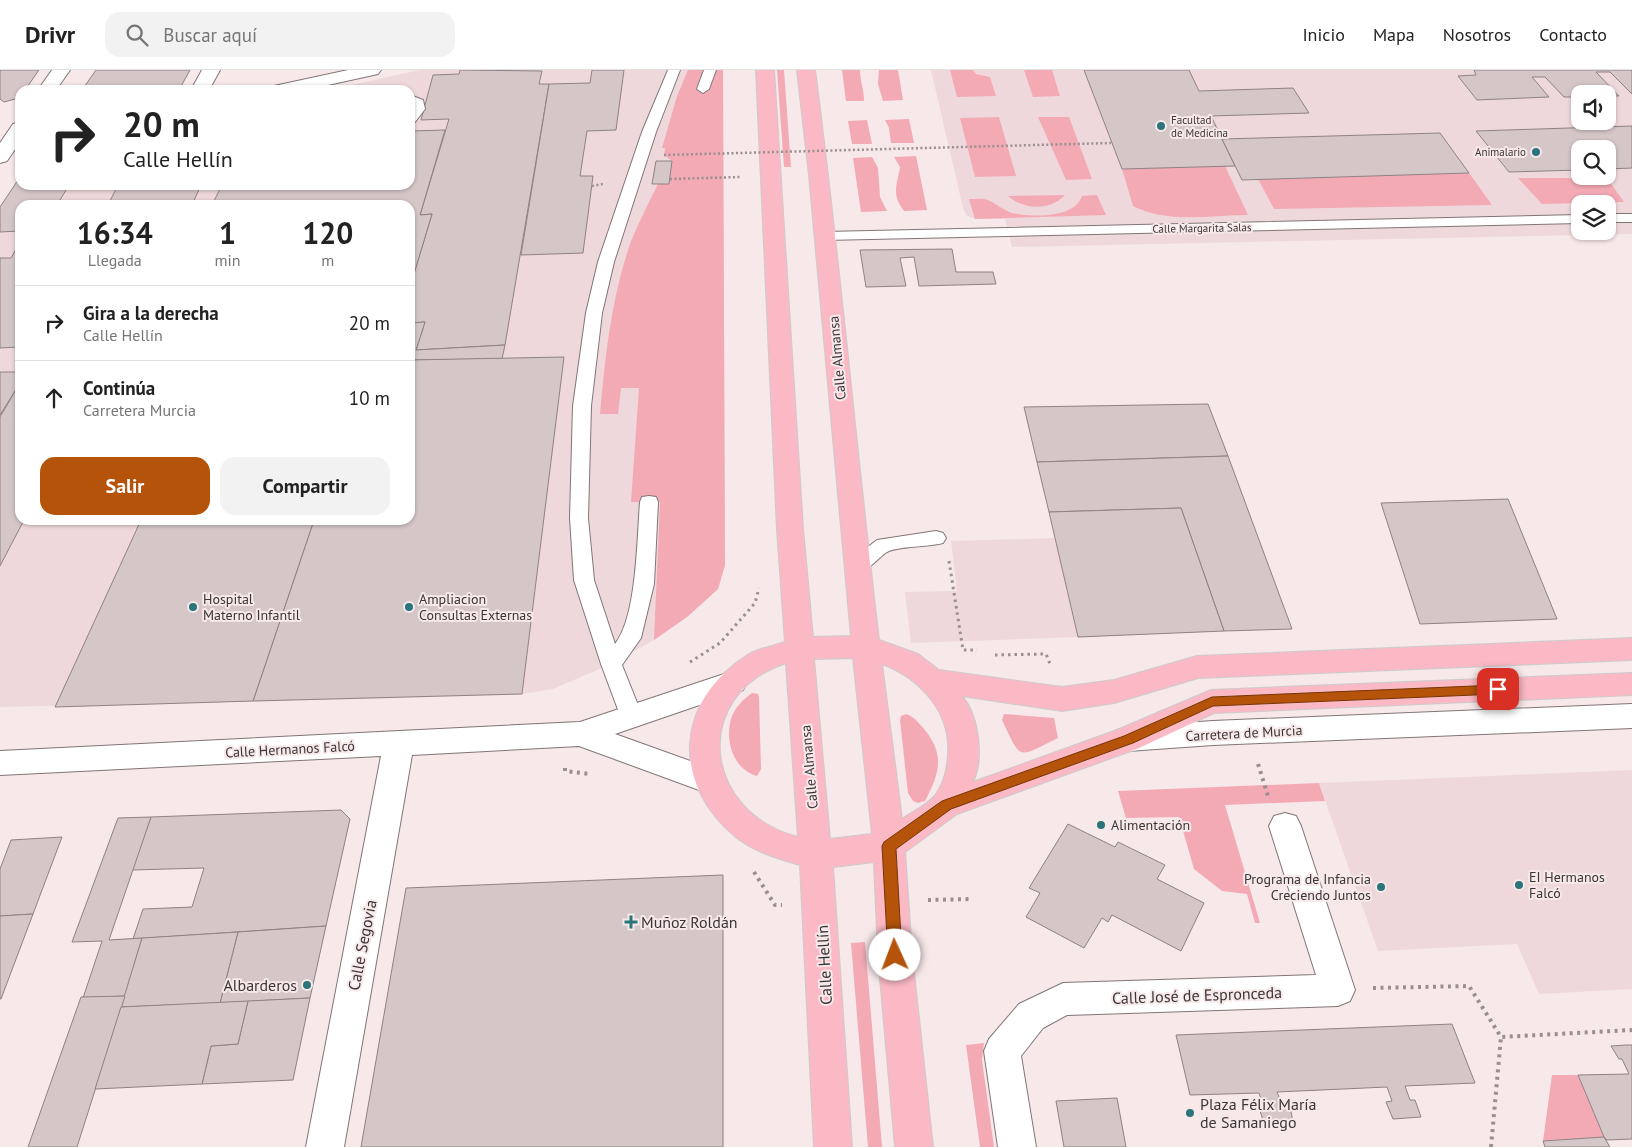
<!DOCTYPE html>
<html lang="es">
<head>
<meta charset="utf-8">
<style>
	body { margin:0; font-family:"PT Sans",sans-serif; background:#f2f2f2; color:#222; height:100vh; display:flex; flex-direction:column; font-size:19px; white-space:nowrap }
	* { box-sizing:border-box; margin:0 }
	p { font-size:16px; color:#767676 }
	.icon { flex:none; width:28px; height:28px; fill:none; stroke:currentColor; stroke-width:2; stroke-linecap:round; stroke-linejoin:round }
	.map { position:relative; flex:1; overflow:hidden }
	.sheet { position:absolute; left:15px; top:130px; width:400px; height:325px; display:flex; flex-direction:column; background:#fff; border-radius:15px; box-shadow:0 1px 4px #0004 }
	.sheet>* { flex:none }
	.banner { position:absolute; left:15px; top:15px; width:400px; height:105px; border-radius:15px; box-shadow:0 1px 4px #0004; background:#fff; color:#222; overflow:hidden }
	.fabs { position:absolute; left:1571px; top:15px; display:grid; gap:10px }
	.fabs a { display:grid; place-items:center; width:45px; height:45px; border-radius:10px; background:#fff; box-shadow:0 1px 4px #0004; font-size:25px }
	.pin { position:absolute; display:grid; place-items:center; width:42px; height:42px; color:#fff; margin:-21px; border-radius:10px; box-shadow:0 2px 8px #0006 }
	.me { position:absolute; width:55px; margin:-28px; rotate:358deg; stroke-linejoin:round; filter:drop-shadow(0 0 4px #0008) }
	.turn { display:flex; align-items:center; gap:18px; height:105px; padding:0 25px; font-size:22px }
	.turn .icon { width:65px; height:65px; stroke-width:2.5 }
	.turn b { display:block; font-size:35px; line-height:42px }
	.eta { display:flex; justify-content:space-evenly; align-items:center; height:85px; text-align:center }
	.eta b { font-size:30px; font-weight:700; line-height:35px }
	.action { display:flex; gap:10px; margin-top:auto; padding:10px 25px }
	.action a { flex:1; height:58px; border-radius:15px; background:#b45309; color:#fff; font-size:20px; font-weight:700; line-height:58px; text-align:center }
	.action a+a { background:#f2f2f2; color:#222 }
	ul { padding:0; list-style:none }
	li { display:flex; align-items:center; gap:15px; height:75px; padding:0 25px; border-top:1px solid #e0e0e0 }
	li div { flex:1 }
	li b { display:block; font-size:19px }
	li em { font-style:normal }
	header { display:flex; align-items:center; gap:30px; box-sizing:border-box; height:70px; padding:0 25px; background:#fff; border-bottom:1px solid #e0e0e0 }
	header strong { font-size:24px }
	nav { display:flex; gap:28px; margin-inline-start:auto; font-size:18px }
	.search { width:350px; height:45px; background:#f2f2f2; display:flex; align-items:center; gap:12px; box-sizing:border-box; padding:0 18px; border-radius:15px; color:#767676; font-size:19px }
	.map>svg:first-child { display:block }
</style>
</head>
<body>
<header>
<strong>Drivr</strong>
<div class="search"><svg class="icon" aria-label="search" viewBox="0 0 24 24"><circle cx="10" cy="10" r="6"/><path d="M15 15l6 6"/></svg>Buscar aquí</div>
<nav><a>Inicio</a><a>Mapa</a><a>Nosotros</a><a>Contacto</a></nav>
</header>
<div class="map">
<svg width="1632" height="1077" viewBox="0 0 1632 1077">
	<rect width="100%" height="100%" fill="#f7e8ea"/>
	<g fill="#efd8db" fill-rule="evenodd">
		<path d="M 420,0 L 723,0 L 725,495 L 718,519 L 687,547 L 654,570 L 611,594 L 553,619 L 522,624 L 362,629 L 0,637 L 0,137 L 20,115 L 410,115 L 410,20 L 329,20 ZM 20,135 L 410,135 L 410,450 L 20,450 Z"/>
		<path d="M 931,0 L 1632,0 L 1632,164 L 1012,177 L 1005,149 L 975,149 L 966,145 L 963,138 ZM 1580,24 L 1608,24 L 1608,51 L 1580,51 ZM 1580,79 L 1608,79 L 1608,106 L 1580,106 ZM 1580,134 L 1608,134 L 1608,161 L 1580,161 Z"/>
		<polygon points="1055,468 1078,567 911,573 905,522 957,521 951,471"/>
		<polygon points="1632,700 1632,919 1539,924 1517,874 1378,881 1319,713"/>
	</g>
	<g fill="#f3aab5">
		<path d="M 688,0 L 723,0 L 725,495 L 718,519 L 687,547 L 654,570 L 660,432 L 631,432 L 639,318 L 621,318 L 618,344 L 600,344 C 605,288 611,231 629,177 C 637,155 648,135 658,114 L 669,114 L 672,91 L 664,85 L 665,78 L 662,78 L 677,26 Z"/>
		<polygon points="777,0 784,0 791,97 784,97"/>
		<path d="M 842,0 L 860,0 C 860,11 864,20 864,31 L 846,31 Z"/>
		<polygon points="879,0 898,0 903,30 883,31 878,14"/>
		<polygon points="950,0 973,0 976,4 990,7 996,26 957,27"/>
		<polygon points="1024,0 1052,0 1060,26 1033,27"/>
		<polygon points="999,47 1016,106 975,107 960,48"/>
		<polygon points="1038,47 1069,47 1092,109 1066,110"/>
		<polygon points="909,49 914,73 891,73 889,58 885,50"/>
		<polygon points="867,50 872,74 852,74 848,51"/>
		<path d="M 916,86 L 927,140 L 904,141 C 891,123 897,116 900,97 L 894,87 Z"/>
		<polygon points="872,87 878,98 880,127 887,141 861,142 853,88"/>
		<path d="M 1225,96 L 1248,145 C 1211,145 1167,154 1133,136 L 1122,99 Z"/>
		<polygon points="1469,103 1492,135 1274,139 1258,109"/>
		<polygon points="1518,108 1607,108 1624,132 1542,134"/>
		<path d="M 1065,125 C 1050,141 1024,140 1008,126 Z"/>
		<path d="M 1097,125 L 1106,145 L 975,149 L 969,129 C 975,129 983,128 988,130 C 997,134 1003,140 1012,143 C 1032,147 1074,149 1082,126 Z"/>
		<path d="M 752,623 L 758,624 L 759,627 L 761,699 L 757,706 C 732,699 724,668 732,646 C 736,636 744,629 752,623 Z"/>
		<path d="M 906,644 C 913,646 919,653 924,659 C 945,684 940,703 925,731 L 918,733 L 913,731 L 908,723 L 900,650 L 901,646 Z"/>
		<path d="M 1004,644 L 1054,648 L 1058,668 C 1017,688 1022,692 1002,650 Z"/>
		<polygon points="1319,713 1325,731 1225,735 1260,853 1255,853 1247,824 1222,821 1194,799 1179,747 1126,748 1118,721"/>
		<polygon points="865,872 882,1077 868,1077 851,873"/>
		<polygon points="984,973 982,990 994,1077 980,1077 966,975"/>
		<polygon points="1552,1005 1578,1005 1604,1067 1543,1071"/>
	</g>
	<g fill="#d5c6c8" stroke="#8f8283">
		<polygon points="0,0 39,0 25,20 20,20 19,28 4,32 0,29"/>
		<polygon points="96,0 190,0 179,20 82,20"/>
		<polygon points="460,0 542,1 539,14 549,14 505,275 416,280 425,252 410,253 410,217 432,144 420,145 449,49 421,50 433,5 459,4"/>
		<polygon points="592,0 624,0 616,60 587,61 580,106 593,106 583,183 521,185 549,14 590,13"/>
		<polygon points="1084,0 1189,0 1199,21 1293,18 1309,43 1211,46 1235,96 1122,99"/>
		<polygon points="1474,0 1632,0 1632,24 1610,2 1596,2 1619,26 1580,24 1580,27 1564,27 1545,7 1532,7 1549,27 1477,30 1458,6 1476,5"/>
		<polygon points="1632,56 1632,98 1608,99 1608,79 1580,79 1580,100 1509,102 1476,61"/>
		<polygon points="445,60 420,145 432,144 410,217 410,135 212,135 222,115 410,115 410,61"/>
		<polygon points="1440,63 1469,103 1242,110 1222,69"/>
		<polygon points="656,91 672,91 669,114 652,114"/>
		<polygon points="20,107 20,115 69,115 57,135 20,135 20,161 0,162 0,137"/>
		<polygon points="118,115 201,115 192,135 108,135"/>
		<polygon points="20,172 20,277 0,278 0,188 11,188"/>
		<polygon points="952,179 956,202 993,202 996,214 919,216 914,187 900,188 906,216 866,217 860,180"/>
		<polygon points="425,252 416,280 505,275 502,289 410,290 410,253"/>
		<polygon points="564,287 522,624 253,631 314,450 410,450 410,290"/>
		<polygon points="0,302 20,302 20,313 0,345"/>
		<polygon points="20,313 20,450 24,450 0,496 0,347"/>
		<polygon points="1208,334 1228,386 1037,392 1024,337"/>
		<polygon points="1228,386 1292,559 1224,561 1181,438 1049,442 1037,392"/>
		<polygon points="1508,429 1557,549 1420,554 1381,433"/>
		<polygon points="1181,438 1224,561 1078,567 1049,442"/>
		<polygon points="141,450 314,450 253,631 55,637"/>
		<polygon points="341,740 350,749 326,856 133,869 143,839 192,837 204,798 132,800 151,747"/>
		<polygon points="151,747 109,870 142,868 125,926 83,928 102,871 72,872 118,748"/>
		<polygon points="1068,754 1115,777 1118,772 1165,795 1157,809 1204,833 1181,881 1112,845 1108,852 1102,848 1084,878 1026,847 1040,823 1029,818"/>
		<polygon points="62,767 33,844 0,846 0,799 11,770"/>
		<polygon points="723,805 723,1077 361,1077 406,818"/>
		<polygon points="33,844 1,929 0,929 0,846"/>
		<polygon points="326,856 310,928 220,933 238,862"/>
		<polygon points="238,862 220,933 121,937 142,868"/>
		<polygon points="125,926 77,1077 28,1077 81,927"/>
		<polygon points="310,928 293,1010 202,1014 211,976 238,974 248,931"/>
		<polygon points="248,931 238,974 211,976 202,1014 95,1019 121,937"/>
		<polygon points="1452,954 1475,1013 1405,1016 1410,1030 1415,1030 1421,1047 1393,1049 1386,1032 1392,1031 1387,1017 1277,1022 1283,1037 1290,1037 1293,1052 1264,1053 1259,1038 1264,1038 1259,1023 1190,1025 1176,965"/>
		<polygon points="1626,975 1632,975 1632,1069 1607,1070 1604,1067 1578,1005 1629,1004 1622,989 1619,989 1611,976"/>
		<polygon points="1117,1028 1126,1077 1064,1077 1056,1031"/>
		<polygon points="1604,1067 1610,1077 1545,1077 1543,1071"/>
	</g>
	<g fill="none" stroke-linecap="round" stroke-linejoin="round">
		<defs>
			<g id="service">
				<path d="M 668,0 L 680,0 L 656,62 L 614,192 L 602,243 L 591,336 L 588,448 L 594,510 L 615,574 C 637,546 637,469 640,432 L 642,427 L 649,426 L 656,427 L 658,432 L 654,514 L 641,568 L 622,595 L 642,645 L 639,651 L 631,654 L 623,651 L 620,645 L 601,594 L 574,510 L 570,448 L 573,336 L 586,243 L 598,192 L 642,62 Z"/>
				<polygon points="704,0 716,0 709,19 703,23 697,19"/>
				<polygon points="410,25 423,30 425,39 415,52 410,53"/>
				<rect x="1608" y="144" width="24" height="8"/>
				<polygon points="1580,145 1580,153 825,170 820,169 818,166 820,163 825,162"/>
				<path d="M 936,461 L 943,463 L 946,468 L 943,473 C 929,477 898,476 887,482 C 875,490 866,506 850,501 L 847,496 L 850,491 L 877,470 Z"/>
			</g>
			<g id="minor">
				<polygon points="52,0 70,0 56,20 38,20"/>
				<polygon points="202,0 220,0 209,20 191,20"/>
				<polygon points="348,0 381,0 378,4 305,20 271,20 274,16"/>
				<polygon points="20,52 20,72 7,91 0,93 0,73 13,54"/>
				<polygon points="733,601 743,604 747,612 743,620 615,664 721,702 725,711 721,720 710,724 579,676 412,685 344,1077 306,1077 381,686 0,705 0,681 580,652"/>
				<polygon points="1632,634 1632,658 1213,675 1128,681 1117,678 1113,669 1117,660 1128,657 1213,651"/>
				<polygon points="1285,743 1296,746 1301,756 1355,920 1350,931 1338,936 1067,945 1043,958 1021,986 1036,1077 998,1077 984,981 989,969 1019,934 1063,913 1316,905 1269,756 1274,746"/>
			</g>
			<path id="primary" d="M 756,0 L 774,0 L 803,459 L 813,567 L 851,566 L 809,105 L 797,0 L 815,0 C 840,190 856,380 879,570 L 918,584 L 939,600 L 1062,617 L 1114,610 L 1197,586 L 1632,568 L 1632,590 L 1198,608 L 1114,633 L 1062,641 L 962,626 C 979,646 984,689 973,712 L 1117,660 L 1211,620 L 1632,603 L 1632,625 L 1214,643 L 1139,678 L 957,744 L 905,782 L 912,885 L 933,1077 L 895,1077 L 878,885 L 874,792 L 833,797 L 852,1077 L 814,1077 L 800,795 C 779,789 755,782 737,768 C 670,714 675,630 749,584 C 759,578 774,576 785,572 L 777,459 ZM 853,588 L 872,764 L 830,769 L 814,589 ZM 786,593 L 798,767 C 703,743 689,625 786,593 ZM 882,594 C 920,608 951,642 948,684 C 947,699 945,711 936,724 C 929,734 912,742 902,749 Z"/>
		</defs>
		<use href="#service" stroke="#827576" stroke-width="2"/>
		<use href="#minor" stroke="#827576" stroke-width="2"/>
		<use href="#primary" stroke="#cccbcb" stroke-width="2"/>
		<g stroke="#998f90" stroke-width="2.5" stroke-dasharray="2 2.5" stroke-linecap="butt">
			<polyline points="670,109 741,107"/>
			<polyline points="592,116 603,114"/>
		</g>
		<g stroke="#998f90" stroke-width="3" stroke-dasharray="2.5 4" stroke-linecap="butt">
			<polyline points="949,491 963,580 977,580"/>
			<polyline points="995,585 1046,584 1050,594"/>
			<polyline points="690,592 720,573 755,533 759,518"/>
		</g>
		<g stroke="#998f90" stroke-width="4" stroke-dasharray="3 4.5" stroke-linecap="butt">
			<polyline points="1258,694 1268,726"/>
			<polyline points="565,698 565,701 590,704"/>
			<polyline points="754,802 775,835 782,835"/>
			<polyline points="928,830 973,829"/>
			<polyline points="1373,918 1469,916 1501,967 1632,960"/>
			<polyline points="1491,1077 1501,967"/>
		</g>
		<use href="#service" fill="#fff" fill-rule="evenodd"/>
		<use href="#minor" fill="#fff" fill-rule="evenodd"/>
		<use href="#primary" fill="#fbb9c5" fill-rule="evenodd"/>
		<polyline stroke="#998f90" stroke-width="2.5" stroke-dasharray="2 2.5" stroke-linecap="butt" points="664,85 1111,73"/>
	</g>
	<polygon fill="#b45309" stroke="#753606" points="1498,615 1502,616 1504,619 1502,623 1498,624 1213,636 1133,673 951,739 896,779 902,885 900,890 895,892 890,890 888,885 882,776 884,772 942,731 1124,666 1212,627"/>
	<g fill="#2a747a" stroke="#f7e8ea" stroke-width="2">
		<circle cx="1161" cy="56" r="5"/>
		<circle cx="1536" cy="82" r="5"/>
		<circle cx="193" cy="537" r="5"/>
		<circle cx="409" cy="537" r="5"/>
		<circle cx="1101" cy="755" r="5"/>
		<circle cx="1519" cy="815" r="5"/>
		<circle cx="1381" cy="817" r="5"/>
		<path d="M628.5 844.5h5v5h5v5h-5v5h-5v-5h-5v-5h5z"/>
		<circle cx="307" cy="915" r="5"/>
		<circle cx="1190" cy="1043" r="5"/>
	</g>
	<g text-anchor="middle" stroke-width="4" stroke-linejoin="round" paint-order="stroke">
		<g font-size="11" fill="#3b3636" stroke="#f7e8ea" text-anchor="start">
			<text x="1171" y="54">Facultad<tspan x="1171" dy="13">de Medicina</tspan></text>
			<text x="1526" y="86" text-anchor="end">Animalario</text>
		</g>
		<g font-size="11" fill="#3b3636" stroke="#f7e8ea">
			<text transform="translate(1202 158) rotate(-1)" y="4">Calle Margarita Salas</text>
		</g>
		<g font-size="14" fill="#3b3636" stroke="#f7e8ea">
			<text transform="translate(837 288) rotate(-95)" y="5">Calle Almansa</text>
			<text transform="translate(1244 663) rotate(-3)" y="5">Carretera de Murcia</text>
			<text transform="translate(290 679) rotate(-3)" y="5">Calle Hermanos Falcó</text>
			<text transform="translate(809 697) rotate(-95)" y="5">Calle Almansa</text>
		</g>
		<g font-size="14" fill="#3b3636" stroke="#f7e8ea" text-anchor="start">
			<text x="203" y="534">Hospital<tspan x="203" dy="16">Materno Infantil</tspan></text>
			<text x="419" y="534">Ampliacion<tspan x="419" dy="16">Consultas Externas</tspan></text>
			<text x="1111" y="760">Alimentación</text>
			<text x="1529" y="812">EI Hermanos<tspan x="1529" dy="16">Falcó</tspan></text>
			<text x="1371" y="814" text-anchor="end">Programa de Infancia<tspan x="1371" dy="16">Creciendo Juntos</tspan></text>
		</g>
		<g font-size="16" fill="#3b3636" stroke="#f7e8ea" text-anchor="start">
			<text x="641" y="858">Muñoz Roldán</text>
			<text x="297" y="921" text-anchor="end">Albarderos</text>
			<text x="1200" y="1040">Plaza Félix María<tspan x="1200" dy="18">de Samaniego</tspan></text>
		</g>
		<g font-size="16" fill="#3b3636" stroke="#f7e8ea">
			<text transform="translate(362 875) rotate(-79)" y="6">Calle Segovia</text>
			<text transform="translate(824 895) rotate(-93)" y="6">Calle Hellín</text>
			<text transform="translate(1197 925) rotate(-2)" y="6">Calle José de Espronceda</text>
		</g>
	</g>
</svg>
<div class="fabs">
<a><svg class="icon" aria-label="sound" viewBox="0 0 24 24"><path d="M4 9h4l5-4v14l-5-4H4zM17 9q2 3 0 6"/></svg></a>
<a><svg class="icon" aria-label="search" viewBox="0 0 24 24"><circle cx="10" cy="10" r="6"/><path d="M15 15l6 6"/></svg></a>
<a><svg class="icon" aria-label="layers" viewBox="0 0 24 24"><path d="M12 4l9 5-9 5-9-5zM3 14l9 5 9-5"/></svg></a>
</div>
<div class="pin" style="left:1498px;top:619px;background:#d93025"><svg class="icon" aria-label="arrive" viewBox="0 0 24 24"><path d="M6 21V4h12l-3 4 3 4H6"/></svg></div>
<svg class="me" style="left:895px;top:885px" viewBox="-20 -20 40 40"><circle r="19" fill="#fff"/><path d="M0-13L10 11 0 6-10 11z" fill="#b45309"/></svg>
<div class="banner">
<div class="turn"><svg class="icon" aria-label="right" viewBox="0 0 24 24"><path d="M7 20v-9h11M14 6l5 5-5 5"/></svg><div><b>20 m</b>Calle Hellín</div></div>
</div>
<section class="sheet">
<div class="eta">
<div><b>16:34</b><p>Llegada</p></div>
<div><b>1</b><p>min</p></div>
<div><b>120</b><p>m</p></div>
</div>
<ul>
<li><svg class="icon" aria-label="right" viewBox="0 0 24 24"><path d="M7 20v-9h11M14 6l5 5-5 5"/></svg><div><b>Gira a la derecha</b><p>Calle Hellín</p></div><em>20 m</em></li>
<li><svg class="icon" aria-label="ahead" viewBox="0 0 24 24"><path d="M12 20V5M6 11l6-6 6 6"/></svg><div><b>Continúa</b><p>Carretera Murcia</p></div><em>10 m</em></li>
</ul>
<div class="action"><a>Salir</a><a>Compartir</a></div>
</section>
</div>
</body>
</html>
